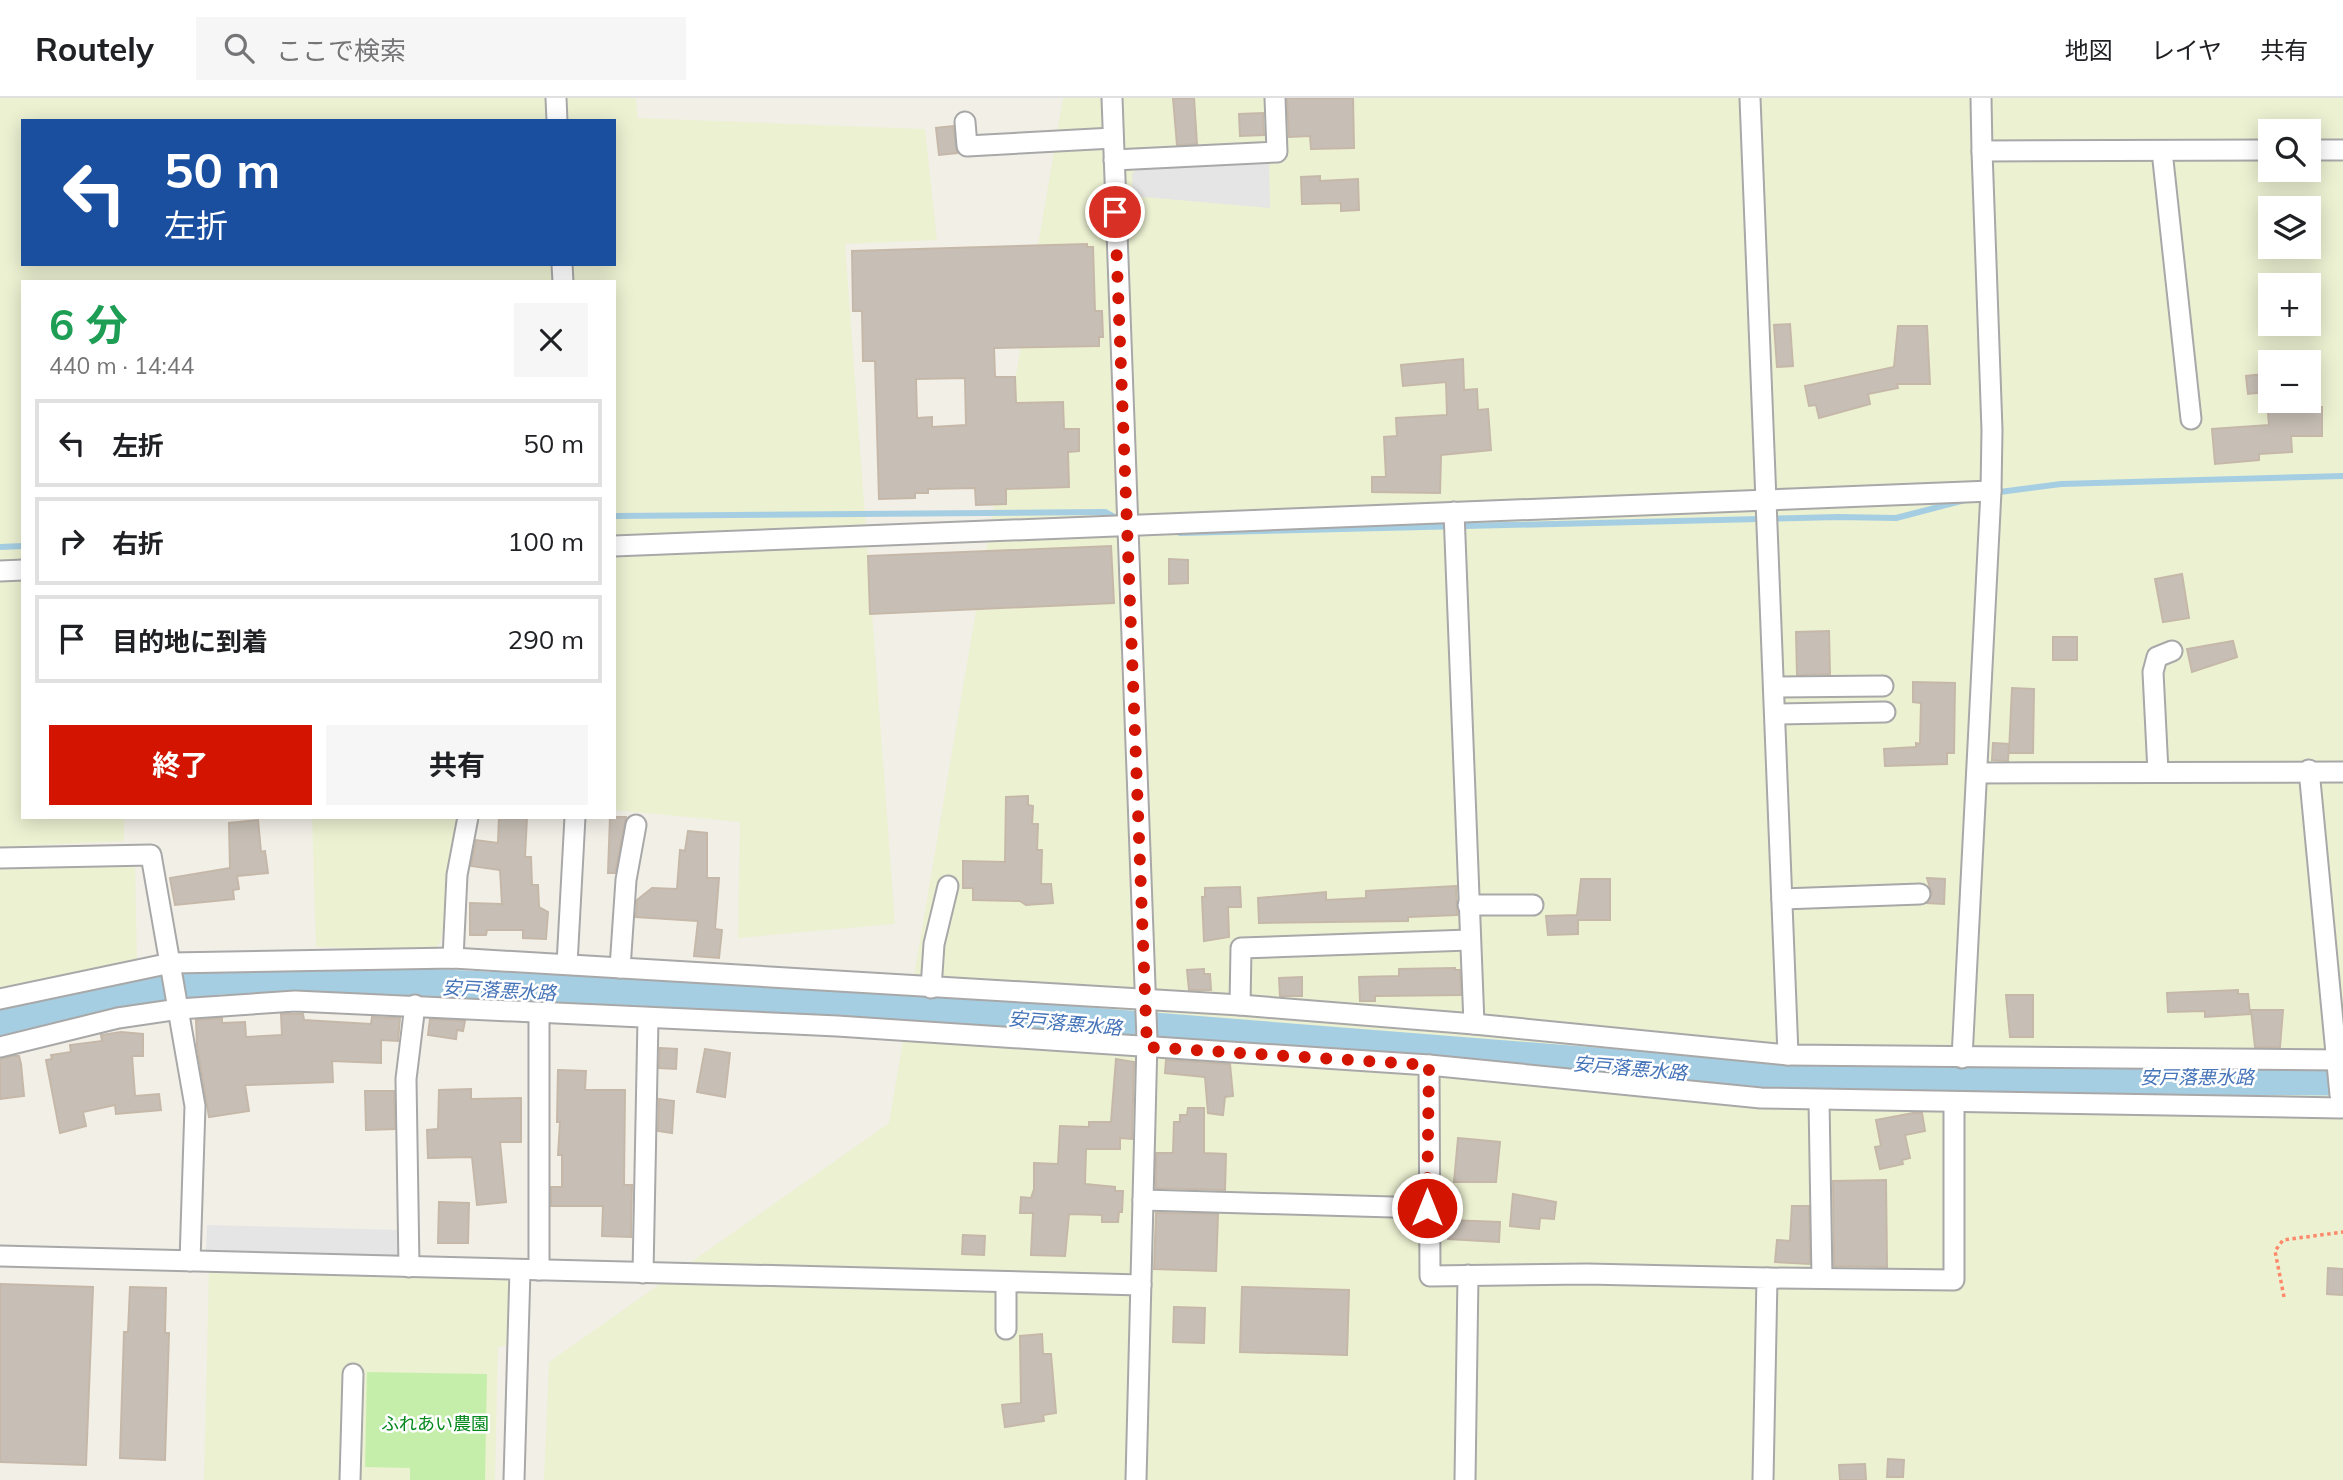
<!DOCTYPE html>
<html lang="ja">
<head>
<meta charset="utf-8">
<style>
	body { margin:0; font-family:Mulish,"Noto Sans JP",sans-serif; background:#f6f6f6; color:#202124; height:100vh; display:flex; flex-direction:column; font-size:26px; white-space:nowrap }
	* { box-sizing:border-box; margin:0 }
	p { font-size:23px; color:#757577 }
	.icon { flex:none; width:38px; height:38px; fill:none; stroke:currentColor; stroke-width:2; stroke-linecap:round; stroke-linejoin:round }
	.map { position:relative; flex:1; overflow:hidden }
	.sheet { position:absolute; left:21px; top:182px; width:595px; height:539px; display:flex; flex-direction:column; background:#fff; border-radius:0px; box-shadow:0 4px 18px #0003 }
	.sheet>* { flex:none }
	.hud { position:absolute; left:21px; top:21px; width:595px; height:147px; border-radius:0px; box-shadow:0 4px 18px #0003; background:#1a4fa0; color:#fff; overflow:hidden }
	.tools { position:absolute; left:2258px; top:21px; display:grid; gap:14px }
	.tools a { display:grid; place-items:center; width:63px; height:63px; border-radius:0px; background:#fff; box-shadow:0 4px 18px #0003; font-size:35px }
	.pin { position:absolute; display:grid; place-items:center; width:60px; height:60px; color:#fff; margin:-30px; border:4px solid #fff; border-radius:50%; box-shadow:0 2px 7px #0007 }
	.me { position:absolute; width:77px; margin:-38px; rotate:0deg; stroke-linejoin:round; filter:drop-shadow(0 0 5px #0008) }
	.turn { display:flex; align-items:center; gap:24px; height:147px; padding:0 28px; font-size:32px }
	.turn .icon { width:91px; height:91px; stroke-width:2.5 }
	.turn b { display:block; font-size:49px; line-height:60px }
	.round { display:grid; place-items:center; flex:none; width:74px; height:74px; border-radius:0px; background:#f6f6f6 }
	.headline { display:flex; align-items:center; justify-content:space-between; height:119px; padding:0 28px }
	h1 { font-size:42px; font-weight:700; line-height:52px; color:#1e9e55 }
	.cta { display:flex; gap:14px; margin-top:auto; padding:14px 28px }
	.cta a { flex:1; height:80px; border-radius:0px; background:#d21400; color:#fff; font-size:28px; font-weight:700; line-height:80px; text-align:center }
	.cta a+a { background:#f6f6f6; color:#202124 }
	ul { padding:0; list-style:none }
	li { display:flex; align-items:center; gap:21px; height:88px; margin:0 14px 10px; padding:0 14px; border:4px solid #e0e0e0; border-radius:0px }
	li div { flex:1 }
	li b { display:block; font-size:26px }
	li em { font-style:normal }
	header { display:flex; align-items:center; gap:42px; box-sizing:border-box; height:98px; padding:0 35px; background:#fff; border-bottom:2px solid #e0e0e0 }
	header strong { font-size:33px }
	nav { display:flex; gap:38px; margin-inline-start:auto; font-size:24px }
	.search { width:490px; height:63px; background:#f6f6f6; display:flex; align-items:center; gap:18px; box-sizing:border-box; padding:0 24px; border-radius:0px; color:#757577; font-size:26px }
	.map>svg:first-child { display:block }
</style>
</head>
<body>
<header>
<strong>Routely</strong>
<div class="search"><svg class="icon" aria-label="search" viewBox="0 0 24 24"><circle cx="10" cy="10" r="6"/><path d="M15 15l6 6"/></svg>ここで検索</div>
<nav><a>地図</a><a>レイヤ</a><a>共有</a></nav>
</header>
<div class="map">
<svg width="2343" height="1382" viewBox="0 0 2343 1382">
	<rect width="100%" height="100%" fill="#f2efe7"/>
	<g fill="#ecf1d2" fill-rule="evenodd">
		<path d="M 0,0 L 636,0 L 638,20 L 925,31 L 937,142 L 845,146 L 895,826 L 738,840 L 740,724 L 614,712 L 614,184 L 23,184 L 23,719 L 124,719 L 124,743 L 0,749 ZM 23,23 L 614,23 L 614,166 L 23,166 Z"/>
		<path d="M 1063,0 L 2343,0 L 2343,1382 L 544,1382 L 549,1264 L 889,1025 ZM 2270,33 L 2308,33 L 2308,72 L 2270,72 ZM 2270,110 L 2308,110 L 2308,149 L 2270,149 ZM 2270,187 L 2308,187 L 2308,226 L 2270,226 ZM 2270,264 L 2308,264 L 2308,303 L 2270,303 Z"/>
		<polygon points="312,719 462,719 441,842 435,852 316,849"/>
		<polygon points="135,762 137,862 0,893 0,768"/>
		<polygon points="209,1170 507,1179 511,1190 507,1247 498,1249 495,1382 204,1382"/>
	</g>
	<polygon fill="#c6eeab" points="367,1274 487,1276 485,1382 410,1382 410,1370 365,1369"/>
	<g fill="#e5e5e5">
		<polygon points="1269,65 1270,110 1133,98 1132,76 1139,69"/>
		<polygon points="207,1127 400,1132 399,1160 206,1156"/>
	</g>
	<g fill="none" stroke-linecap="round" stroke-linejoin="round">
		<g stroke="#a6cee2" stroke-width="6">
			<polyline points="1992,395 2061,386 2343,378"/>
			<polyline points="614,418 1105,414 1120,422"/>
			<polyline points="1180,435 1838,419 1896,420 1965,402"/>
			<polyline points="0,449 23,448"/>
		</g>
		<polyline stroke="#a6cee2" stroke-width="35" points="0,924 218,879 841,907 1732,978 2343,980"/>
	</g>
	<g fill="#c7bfb6" stroke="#c5b8a9" stroke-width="2" fill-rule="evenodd">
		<polygon points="1173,0 1194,0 1197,46 1177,47"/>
		<polygon points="1287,0 1353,0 1354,50 1311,51 1310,38 1289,39"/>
		<polygon points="1263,15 1264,37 1240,38 1239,16"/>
		<polygon points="953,28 957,55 939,57 936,30"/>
		<polygon points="1320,78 1320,83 1358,81 1359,112 1341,113 1341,105 1302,106 1301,79"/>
		<path d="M 1087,146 L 1087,149 L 1093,149 L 1095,213 L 1102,213 L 1103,239 L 1099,239 L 1099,248 L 994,250 L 995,279 L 1015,279 L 1016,305 L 1063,304 L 1064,331 L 1079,331 L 1079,353 L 1068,354 L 1069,389 L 1006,391 L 1006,406 L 976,407 L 975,390 L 928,391 L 928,395 L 915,395 L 915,400 L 879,401 L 875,263 L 863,263 L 862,213 L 853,213 L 852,153 ZM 965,280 L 966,327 L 932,329 L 932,319 L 917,320 L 916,281 Z"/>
		<polygon points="1790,226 1793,268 1777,269 1774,227"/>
		<polygon points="1898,228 1927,228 1930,286 1897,286 1898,290 1868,296 1870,306 1819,320 1816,307 1809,308 1805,288 1894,269"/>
		<polygon points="1463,261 1464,292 1477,291 1478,312 1488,311 1491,352 1441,357 1440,395 1372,394 1372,379 1386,379 1384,339 1397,338 1396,320 1447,317 1446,284 1403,288 1401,267"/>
		<polygon points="2264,276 2266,294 2248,296 2246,278"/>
		<polygon points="2267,303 2293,303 2293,309 2322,309 2322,338 2291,338 2292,354 2259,356 2259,362 2215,366 2212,331 2269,327"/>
		<polygon points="1111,448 1114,505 870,516 868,458"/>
		<polygon points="1169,461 1188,462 1188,485 1169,486"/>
		<polygon points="2182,476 2189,520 2163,524 2155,481"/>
		<polygon points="1829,533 1830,576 1797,577 1796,534"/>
		<rect x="2053" y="539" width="24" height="23"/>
		<polygon points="2233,543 2237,559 2192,574 2187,551"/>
		<polygon points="1913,584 1955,585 1954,655 1947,655 1947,666 1885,668 1884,651 1916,649 1916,645 1920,646 1921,605 1913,604"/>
		<polygon points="2012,590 2034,591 2033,655 2009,655"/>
		<polygon points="1993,645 2009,646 2008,663 1992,662"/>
		<polygon points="1028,698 1028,707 1033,708 1032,726 1038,726 1037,752 1042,752 1041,786 1051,786 1053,805 1026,807 1020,803 973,802 973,790 963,790 963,763 1005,764 1006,699"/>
		<polygon points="499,719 527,719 525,759 531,759 532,787 538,787 539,809 548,814 546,841 523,840 523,832 487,832 486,837 470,837 470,805 502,806 500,772 471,768 476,742 498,745"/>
		<polygon points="610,719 626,719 615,775 608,775"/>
		<polygon points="258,722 261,754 265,753 268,775 237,778 239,791 233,792 234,801 175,807 170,780 230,770 229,725"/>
		<polygon points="688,733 707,735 707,780 719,780 715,831 722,832 719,860 694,858 698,823 636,819 637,802 652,790 677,791 680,752 685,753"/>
		<polygon points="1927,780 1945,781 1944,806 1927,805 1932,796"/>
		<polygon points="1581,781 1610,781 1610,822 1578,822 1578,836 1548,837 1546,818 1577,817"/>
		<polygon points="1456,788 1457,817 1408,819 1408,823 1259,825 1258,800 1326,794 1326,802 1366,800 1366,793"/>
		<polygon points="1240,789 1241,809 1228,809 1229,839 1204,843 1202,799 1205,799 1205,790"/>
		<polygon points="1455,870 1455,872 1460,872 1461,897 1375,898 1375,903 1360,903 1359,879 1399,878 1399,871"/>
		<polygon points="1204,871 1204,876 1210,876 1211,892 1189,892 1187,872"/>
		<polygon points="1302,879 1302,898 1280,898 1279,880"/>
		<polygon points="2238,892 2238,896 2248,896 2250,916 2205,919 2205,913 2168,914 2167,895"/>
		<polygon points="2006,897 2033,897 2033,939 2010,939"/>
		<polygon points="2251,912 2283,912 2280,949 2255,949"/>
		<polygon points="281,916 303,916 304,922 371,926 372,919 400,920 398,943 381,942 381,965 332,963 333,984 245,987 249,1013 209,1019 197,948 196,922 222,920 222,925 245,924 246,939 282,937"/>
		<polygon points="430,921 465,923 463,933 457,932 456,941 428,937"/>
		<polygon points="121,934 143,936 143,958 132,958 135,998 159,996 161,1012 116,1016 115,1007 83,1014 86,1028 60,1035 46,962 52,961 51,957 71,954 70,947 102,943 101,937"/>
		<polygon points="660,950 677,951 676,971 659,970"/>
		<polygon points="705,951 730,955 725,999 697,994"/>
		<polygon points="13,958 19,958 21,966 24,998 0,1001 0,961"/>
		<polygon points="1116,961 1134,964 1132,1041 1120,1040 1120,1051 1086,1051 1085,1086 1115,1089 1115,1093 1123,1093 1122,1114 1119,1114 1118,1124 1102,1124 1102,1117 1069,1116 1065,1158 1031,1157 1033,1115 1020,1115 1021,1099 1031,1100 1034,1091 1034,1065 1058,1066 1060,1028 1089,1029 1089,1024 1111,1024"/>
		<polygon points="1166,962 1230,966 1233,998 1225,999 1223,1017 1208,1015 1205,979 1165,975"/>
		<polygon points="558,972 586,973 585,992 625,992 624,1087 632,1087 631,1139 602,1138 603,1108 551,1108 551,1089 562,1089 562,1057 558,1057 560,1024 557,1024"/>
		<polygon points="471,991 471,1001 521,1000 521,1044 500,1044 506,1104 477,1107 472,1059 428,1060 427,1032 438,1031 439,992"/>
		<polygon points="365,993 394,993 395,1031 366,1032"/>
		<polygon points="659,1001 674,1003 672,1035 658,1033"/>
		<polygon points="1188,1010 1204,1010 1204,1055 1226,1056 1225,1092 1156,1090 1156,1055 1173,1055 1174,1024 1180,1024 1180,1017 1187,1017"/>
		<polygon points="1913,1015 1922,1015 1925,1033 1905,1037 1910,1060 1902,1062 1903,1066 1880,1071 1875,1049 1881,1048 1876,1022"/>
		<polygon points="1458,1040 1500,1044 1496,1084 1454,1084"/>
		<polygon points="1886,1082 1887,1169 1834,1168 1833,1083"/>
		<polygon points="1513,1096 1556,1104 1554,1121 1540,1120 1539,1131 1510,1128"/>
		<polygon points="439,1104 469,1105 468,1145 438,1145"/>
		<polygon points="1792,1108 1809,1108 1810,1166 1775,1164 1777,1142 1790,1143"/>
		<polygon points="1156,1115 1218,1116 1216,1173 1154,1171"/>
		<polygon points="1448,1122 1500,1124 1499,1144 1448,1141"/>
		<polygon points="963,1137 985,1138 984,1157 962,1156"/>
		<polygon points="2328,1170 2343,1171 2343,1197 2327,1196"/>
		<polygon points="0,1186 93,1189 86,1367 0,1364"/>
		<polygon points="130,1189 166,1190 165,1235 169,1235 165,1362 120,1360 124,1234 128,1234"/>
		<polygon points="1242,1189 1349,1192 1347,1257 1240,1254"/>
		<polygon points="1174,1209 1205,1210 1204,1245 1173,1244"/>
		<polygon points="1042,1236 1043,1256 1051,1256 1056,1315 1043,1317 1044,1323 1005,1329 1002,1307 1021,1305 1020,1238"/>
		<polygon points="1888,1361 1904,1362 1903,1379 1887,1379"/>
		<polygon points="1865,1366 1866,1382 1840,1382 1839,1367"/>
	</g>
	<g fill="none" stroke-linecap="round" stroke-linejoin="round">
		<defs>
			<g id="minor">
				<polyline points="556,0 557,23"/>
				<polyline points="1112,0 1147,942 1136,1382"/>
				<polyline points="1750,0 1788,957"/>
				<polyline points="1981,0 1982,53 2270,52"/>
				<polyline points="965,24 967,48 1113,40"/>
				<polyline points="2308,52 2343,52"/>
				<polyline points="2162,53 2191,321"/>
				<polyline points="1114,62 1277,54 1275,0"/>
				<polyline points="562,166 563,184"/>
				<polyline points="1454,414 1474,926"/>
				<polyline points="614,448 1991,393"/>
				<polyline points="0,473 23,472"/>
				<polyline points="1774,589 1883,588"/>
				<polyline points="1775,616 1885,614"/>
				<polyline points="2309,672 2340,997"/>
				<polyline points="2158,674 2153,574 2157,559 2172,553"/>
				<polyline points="1977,675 2343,674"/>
				<polyline points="0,760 151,757 195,1008 190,1163"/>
				<polyline points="1782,801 1920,796"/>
				<polyline points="1468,807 1533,807"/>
				<polyline points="453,860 457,777 468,719"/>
				<polyline points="567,866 575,719"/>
				<polyline points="620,870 626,782 636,727"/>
				<polyline points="931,890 934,846 948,788"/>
				<polyline points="0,901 171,865 453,860 1240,907 1474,926 1788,957 2343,962"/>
				<polyline points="1240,907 1241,850 1469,842"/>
				<polyline points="0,949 118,920 179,911 295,903 837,928 1429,967 1430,1178 1587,1176 1767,1180 1763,1382"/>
				<polyline points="1962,960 1991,393 1992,332 1982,53"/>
				<polyline points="1429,967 1761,1000 2341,1010"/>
				<polyline points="1819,1002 1822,1180"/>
				<polyline points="1143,1102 1427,1110"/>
				<polyline points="0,1158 1141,1187"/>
				<polyline points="409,1169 406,981 415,907"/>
				<polyline points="539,1172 539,914"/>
				<polyline points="643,1175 648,921"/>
				<polyline points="1767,1180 1954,1182 1954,1006"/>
				<polyline points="1006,1184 1006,1231"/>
				<polyline points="350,1382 353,1276"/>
				<polyline points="514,1382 520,1172"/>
				<polyline points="1465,1382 1468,1177"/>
			</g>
		</defs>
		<use href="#minor" stroke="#a8a8a8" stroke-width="23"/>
		<polyline stroke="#ff896b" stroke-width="3.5" stroke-dasharray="3.5 3.5" stroke-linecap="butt" points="2284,1199 2275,1153 2283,1142 2343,1134"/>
		<use href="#minor" stroke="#fff" stroke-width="19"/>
	</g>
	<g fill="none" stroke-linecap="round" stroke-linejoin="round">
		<polyline stroke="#d21400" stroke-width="12" stroke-dasharray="0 21.6" points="1115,114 1147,949 1429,967 1427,1110"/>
	</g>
	<g text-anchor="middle" stroke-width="5" stroke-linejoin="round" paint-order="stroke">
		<g font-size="18" fill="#05891d" stroke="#fff">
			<text x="435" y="1332">ふれあい農園</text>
		</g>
		<g font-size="19" font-style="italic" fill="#4674b8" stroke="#fff">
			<text transform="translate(499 892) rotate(3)" y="7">安戸落悪水路</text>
			<text transform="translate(1065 925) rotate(5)" y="7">安戸落悪水路</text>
			<text transform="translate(1630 970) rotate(5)" y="7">安戸落悪水路</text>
			<text x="2197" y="986">安戸落悪水路</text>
		</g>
	</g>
</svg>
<div class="tools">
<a><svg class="icon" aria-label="search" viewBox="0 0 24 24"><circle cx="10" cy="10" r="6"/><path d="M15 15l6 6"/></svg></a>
<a><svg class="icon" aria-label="layers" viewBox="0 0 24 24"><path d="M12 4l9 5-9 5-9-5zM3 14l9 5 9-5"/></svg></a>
<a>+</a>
<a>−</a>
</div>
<div class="pin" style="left:1115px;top:114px;background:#d93025"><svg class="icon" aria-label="arrive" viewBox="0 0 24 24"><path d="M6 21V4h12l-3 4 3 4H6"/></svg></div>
<svg class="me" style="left:1427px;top:1110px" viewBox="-20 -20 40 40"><circle r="17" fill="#d21400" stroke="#fff" stroke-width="3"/><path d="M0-11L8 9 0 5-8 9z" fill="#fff"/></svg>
<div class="hud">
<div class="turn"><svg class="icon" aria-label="left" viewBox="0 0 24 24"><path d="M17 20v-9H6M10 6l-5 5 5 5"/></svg><div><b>50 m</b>左折</div></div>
</div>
<section class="sheet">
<div class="headline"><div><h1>6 分</h1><p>440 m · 14:44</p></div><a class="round"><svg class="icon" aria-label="close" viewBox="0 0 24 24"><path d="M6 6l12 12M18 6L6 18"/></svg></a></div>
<ul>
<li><svg class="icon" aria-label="left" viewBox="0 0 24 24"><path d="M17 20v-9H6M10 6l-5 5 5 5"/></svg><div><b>左折</b></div><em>50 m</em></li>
<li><svg class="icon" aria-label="right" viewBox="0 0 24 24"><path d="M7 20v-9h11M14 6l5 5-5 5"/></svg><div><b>右折</b></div><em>100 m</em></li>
<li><svg class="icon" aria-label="arrive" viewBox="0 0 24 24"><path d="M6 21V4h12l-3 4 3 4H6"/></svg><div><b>目的地に到着</b></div><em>290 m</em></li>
</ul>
<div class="cta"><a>終了</a><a>共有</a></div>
</section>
</div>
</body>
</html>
